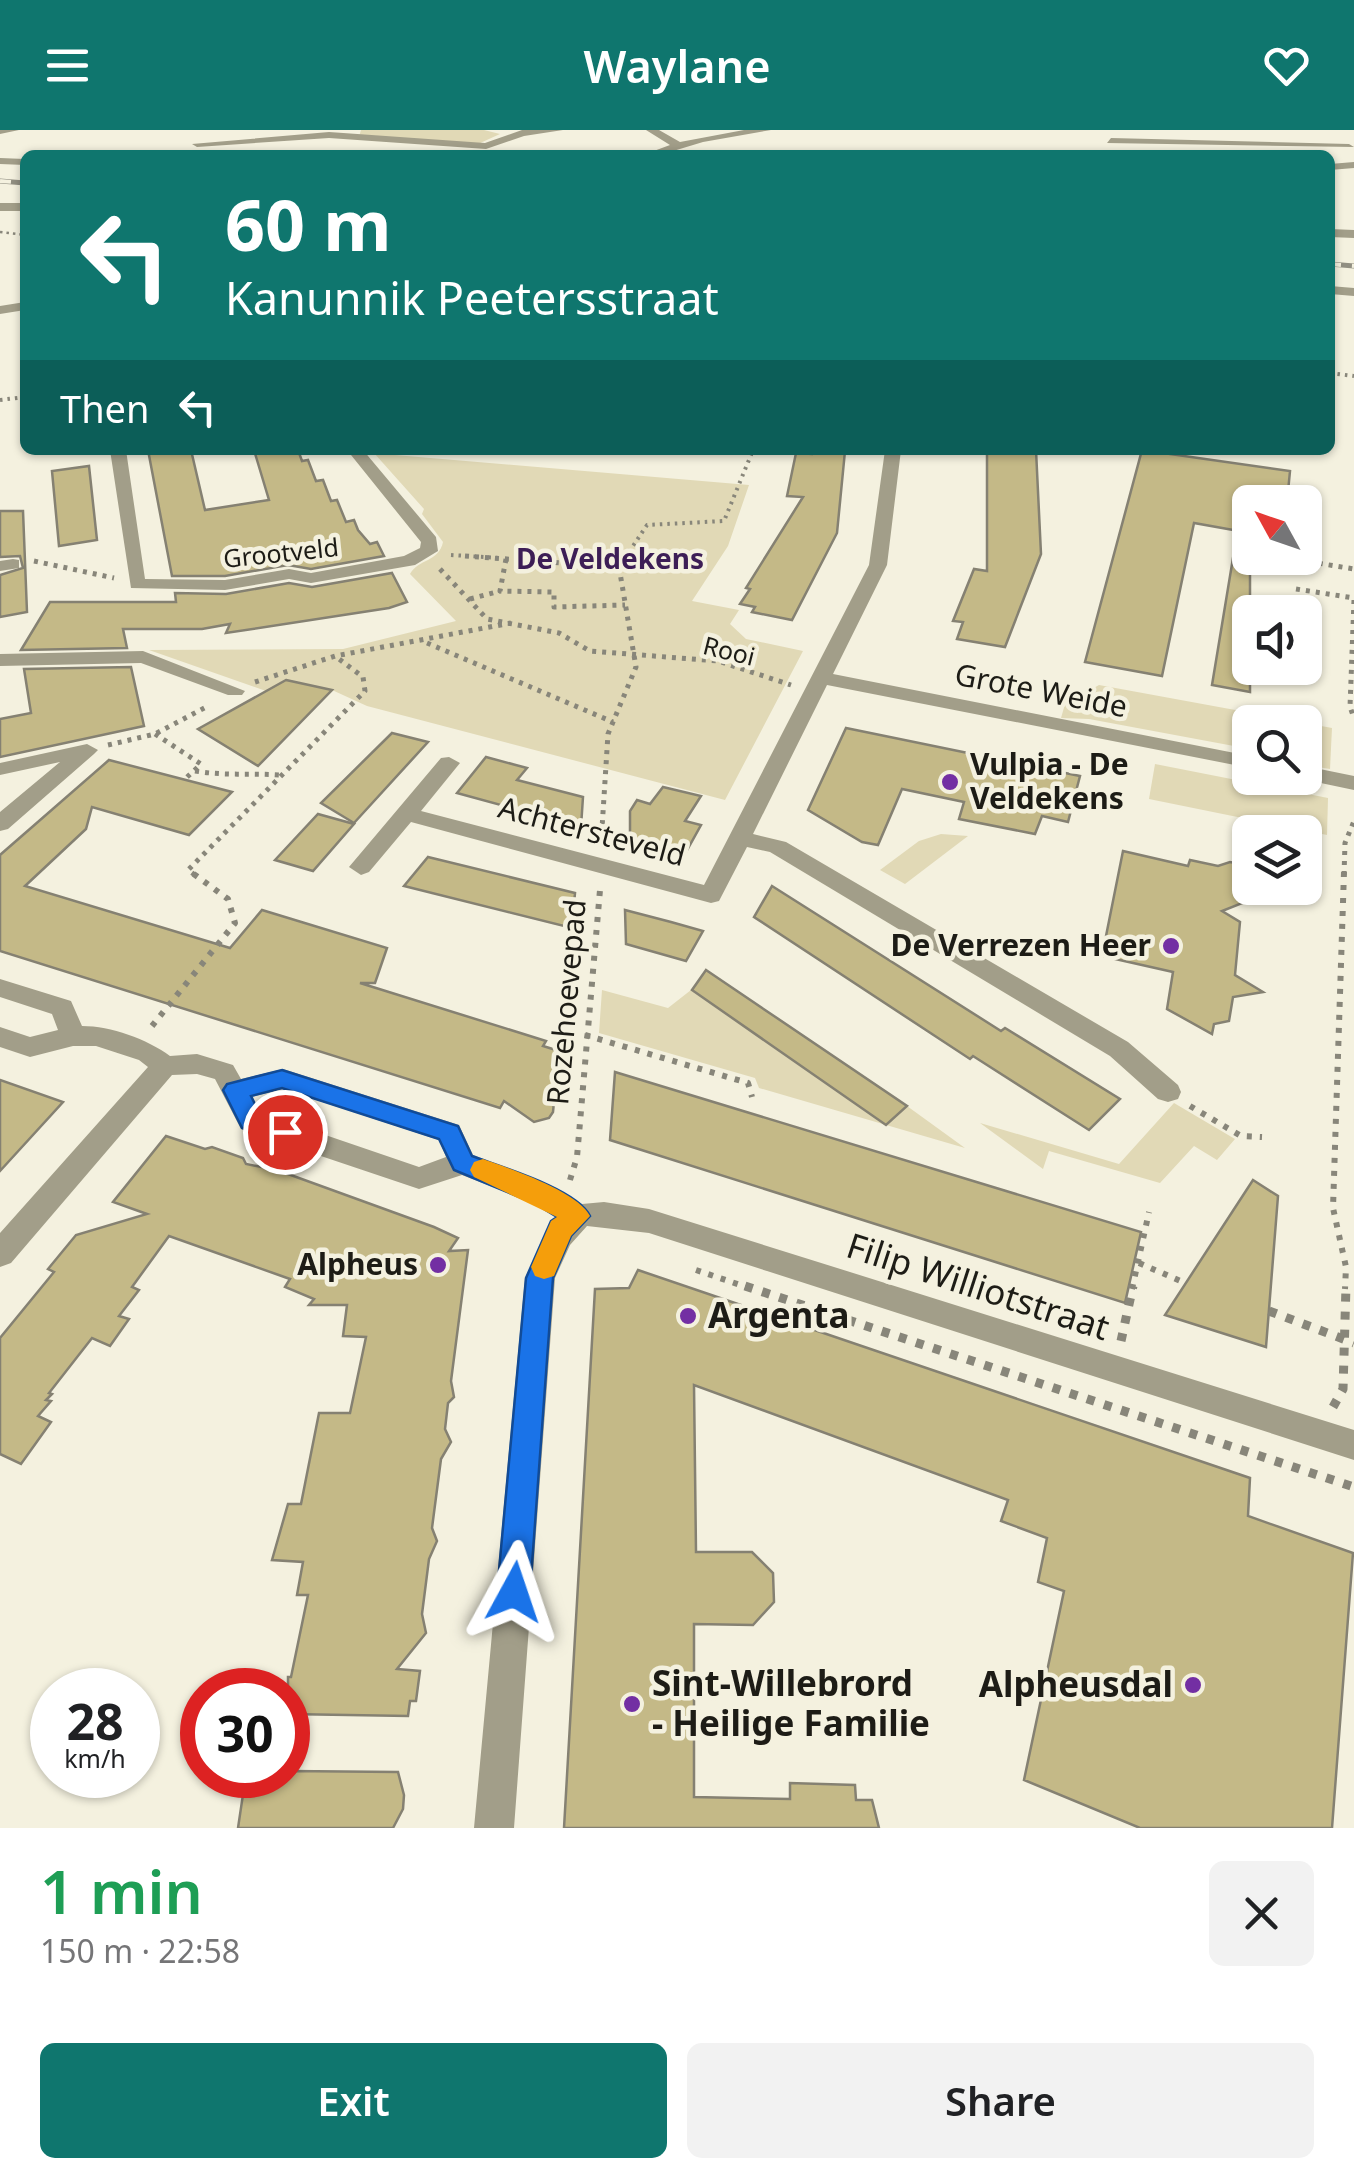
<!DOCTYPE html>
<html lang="en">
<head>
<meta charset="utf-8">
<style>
	body { margin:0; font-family:"Noto Sans",sans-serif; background:#f2f2f2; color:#202124; height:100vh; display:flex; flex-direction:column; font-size:38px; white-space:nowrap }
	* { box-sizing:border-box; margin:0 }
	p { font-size:32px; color:#757577 }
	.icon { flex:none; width:55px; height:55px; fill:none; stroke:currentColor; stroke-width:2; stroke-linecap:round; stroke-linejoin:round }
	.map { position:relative; height:1698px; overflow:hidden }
	.details { display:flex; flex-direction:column; background:#fff; flex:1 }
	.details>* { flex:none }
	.top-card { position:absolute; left:20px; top:20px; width:1315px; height:305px; border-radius:15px; box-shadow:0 2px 8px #0004; background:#0f766e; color:#fff; overflow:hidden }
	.needle { width:65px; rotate:310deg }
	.fabs { position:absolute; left:1232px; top:355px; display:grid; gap:20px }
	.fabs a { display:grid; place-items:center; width:90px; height:90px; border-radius:15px; background:#fff; box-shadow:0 2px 8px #0004; font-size:50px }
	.speed { position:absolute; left:30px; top:1538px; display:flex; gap:20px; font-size:50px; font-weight:700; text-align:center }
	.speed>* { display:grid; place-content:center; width:130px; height:130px; border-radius:50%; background:#fff; box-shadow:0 2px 8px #0004; line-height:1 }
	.speed small { font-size:25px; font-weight:400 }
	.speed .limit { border:15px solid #d22; background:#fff; color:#111 }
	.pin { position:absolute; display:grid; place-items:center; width:85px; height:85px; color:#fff; margin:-42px; border:5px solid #fff; border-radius:50%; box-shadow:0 2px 10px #0007 }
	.me { position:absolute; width:110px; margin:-55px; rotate:5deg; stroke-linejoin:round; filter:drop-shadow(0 0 8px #0008) }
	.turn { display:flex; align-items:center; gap:35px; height:210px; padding:0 40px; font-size:45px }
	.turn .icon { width:130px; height:130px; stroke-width:2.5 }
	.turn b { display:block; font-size:70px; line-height:85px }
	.then { display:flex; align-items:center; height:95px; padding:0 40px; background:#0003; gap:20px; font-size:38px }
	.round { display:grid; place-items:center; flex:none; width:105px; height:105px; border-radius:15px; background:#f2f2f2 }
	.headline { display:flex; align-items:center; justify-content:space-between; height:170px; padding:0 40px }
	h1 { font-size:60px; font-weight:600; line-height:75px; color:#1e9e55 }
	.cta { display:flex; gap:20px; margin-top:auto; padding:20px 40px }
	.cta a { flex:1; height:115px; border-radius:15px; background:#0f766e; color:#fff; font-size:40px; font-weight:600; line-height:115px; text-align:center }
	.cta a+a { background:#f2f2f2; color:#202124 }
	header { display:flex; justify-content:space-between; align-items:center; height:130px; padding:0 40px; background:#0f766e; color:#fff; font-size:45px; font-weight:600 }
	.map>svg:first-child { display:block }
</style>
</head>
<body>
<header><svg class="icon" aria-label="menu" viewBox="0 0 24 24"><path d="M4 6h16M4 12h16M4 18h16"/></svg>Waylane<svg class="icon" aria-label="heart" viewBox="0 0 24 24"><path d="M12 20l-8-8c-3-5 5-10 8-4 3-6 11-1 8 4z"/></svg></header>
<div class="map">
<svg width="1354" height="1698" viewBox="0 0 1354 1698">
	<rect width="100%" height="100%" fill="#f4f1df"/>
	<g fill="#e1d9b6">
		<polygon points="361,0 484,0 500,4 478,14 359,7"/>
		<path d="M 392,320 L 395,325 L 749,355 L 728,416 L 692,471 L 739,480 L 730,494 L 746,509 L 803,521 L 725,670 L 367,576 L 332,560 L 286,550 L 266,561 L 149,520 L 343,519 L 456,491 L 410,444 C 418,429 439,432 443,412 L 422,384 L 424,379 L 374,323 Z"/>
		<polygon points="1099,555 1301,592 1250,592 1250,619 1089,589 1061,588 1065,574"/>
		<polygon points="1305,593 1332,598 1330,639 1305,635"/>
		<polygon points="1155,634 1328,668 1327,705 1149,669"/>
		<polygon points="941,704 968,706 905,754 880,740 919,711"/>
		<polygon points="602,860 668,878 691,860 885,994 907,976 965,1018 759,958 755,948 599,903"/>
		<polygon points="1174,973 1235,1009 1217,1030 1194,1016 1160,1053 1049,1021 1043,1039 980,993 1119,1034"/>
	</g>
	<g fill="#c4b987" stroke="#858172" stroke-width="2.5">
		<polygon points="148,320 191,320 205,380 269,370 254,320 298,320 302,331 308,330 316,351 323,350 331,371 337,370 346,392 354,390 358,400 370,414 377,412 384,426 311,439 288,435 225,446 172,446"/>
		<polygon points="813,320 845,321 837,403 792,490 752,482 755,477 740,474 750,459 746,458 803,367 787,366 796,323 812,324"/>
		<polygon points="987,320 1036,320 1041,424 1005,517 957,509 963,492 953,491 974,439 987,441"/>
		<polygon points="1142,320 1290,341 1287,372 1250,372 1250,403 1194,393 1162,546 1085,532"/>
		<polygon points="89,336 97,410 59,416 52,341"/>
		<polygon points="0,381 23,381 27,482 0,487 0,445 23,438 20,426 0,427"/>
		<polygon points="1235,416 1250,418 1250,562 1212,555"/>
		<polygon points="392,443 407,472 389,478 226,503 230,494 202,499 123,499 127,518 21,520 50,472 176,472 175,463 226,464 289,453 312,457"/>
		<polygon points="131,537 144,596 0,627 0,589 31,583 24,539"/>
		<polygon points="286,550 332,560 258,636 198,599"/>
		<polygon points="846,598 1080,646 1068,692 1042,686 1035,704 959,689 964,672 902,659 878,715 862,712 808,680"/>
		<polygon points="392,603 428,612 354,693 321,673"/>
		<polygon points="486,627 527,638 517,650 583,667 581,697 457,663"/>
		<polygon points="109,630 232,662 189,705 92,677 86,699 25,756 230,818 262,780 387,818 375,853 360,853 546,911 543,916 559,921 553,982 549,988 534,992 504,971 500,978 0,821 0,725"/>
		<polygon points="663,657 701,666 685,691 701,695 686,722 630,708 630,681 637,670 650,674"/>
		<polygon points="318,684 354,694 313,741 275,730"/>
		<polygon points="1123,721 1188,736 1190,730 1218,736 1230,732 1250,736 1250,770 1222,781 1240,792 1235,845 1263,862 1233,867 1229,891 1214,894 1212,904 1167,879 1173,842 1102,826"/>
		<polygon points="428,727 575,763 572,798 404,756"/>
		<polygon points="772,756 1001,901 1005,898 1120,969 1089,1000 973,926 970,929 754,787"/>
		<polygon points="625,780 671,792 703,801 686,831 626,814"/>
		<polygon points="706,840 907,976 886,995 692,860"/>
		<polygon points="615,942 1141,1102 1125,1173 610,1010"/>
		<polygon points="0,950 63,972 0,1041"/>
		<polygon points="166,1006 205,1019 212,1017 243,1028 246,1034 277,1040 434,1097 458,1108 449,1121 468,1120 451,1251 454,1267 448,1273 445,1299 451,1312 441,1329 432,1398 437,1411 429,1429 422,1484 426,1503 397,1539 420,1541 416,1571 410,1571 408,1586 288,1584 288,1547 291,1547 308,1465 297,1465 303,1432 272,1430 288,1374 301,1374 319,1283 350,1283 366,1207 343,1206 347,1175 309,1175 314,1169 285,1157 290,1149 169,1106 132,1157 139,1160 119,1186 129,1189 110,1216 92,1208 49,1263 52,1264 46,1270 51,1271 38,1286 51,1292 21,1334 0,1324 0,1208 54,1142 48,1139 76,1105 147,1084 113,1072"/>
		<polygon points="1253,1050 1278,1066 1266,1217 1165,1185"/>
		<polygon points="638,1140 1250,1348 1248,1386 1353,1423 1332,1698 1140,1698 1024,1650 1064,1461 1038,1452 1047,1408 1001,1391 1008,1370 694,1255 696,1422 752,1422 773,1443 774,1472 753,1495 694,1494 694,1667 790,1669 790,1653 855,1655 856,1670 872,1670 879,1698 564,1698 595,1159 629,1158"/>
		<polygon points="288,1641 398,1642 404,1665 403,1679 393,1698 238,1698 245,1651 251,1645 288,1645"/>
	</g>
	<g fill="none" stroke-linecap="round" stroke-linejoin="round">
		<polyline stroke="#88867a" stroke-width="2.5" stroke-dasharray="2.5 4" stroke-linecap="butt" points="0,102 25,105"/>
		<g stroke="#88867a" stroke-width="4" stroke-dasharray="2.5 5" stroke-linecap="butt">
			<polyline points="1330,243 1354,246"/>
			<polyline points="0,270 25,267"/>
			<polyline points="451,425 500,428"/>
			<polyline points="625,428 647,395 724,391 753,320"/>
		</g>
		<g stroke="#88867a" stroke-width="5" stroke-dasharray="4 6" stroke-linecap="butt">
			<polyline points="465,426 619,437"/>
			<polyline points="506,429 500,461 554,462 554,477 625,475"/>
			<polyline points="1299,430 1354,439"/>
			<polyline points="34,431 114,448"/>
			<polyline points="440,439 487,489 559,503 590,521 718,531 791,555"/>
			<polyline points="1296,459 1354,468"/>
			<polyline points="470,469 500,461"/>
			<polyline points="1354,470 1350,577 1354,588"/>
			<polyline points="427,513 613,592"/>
			<polyline points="255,552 335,526 511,493"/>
			<polyline points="155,604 201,634 185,649"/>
			<polyline points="108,615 155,604 208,576"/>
			<path d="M 195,641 C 224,646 250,643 279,645"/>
			<polyline points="601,714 608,604 636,537 619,437 626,426"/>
			<polyline points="195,745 188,740 365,561 363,547 335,526"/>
			<polyline points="1344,745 1345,713 1354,691"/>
		</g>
		<g stroke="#88867a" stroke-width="6" stroke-dasharray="5 8" stroke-linecap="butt">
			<polyline points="1344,742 1333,1078 1346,1137 1345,1159"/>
			<polyline points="152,896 235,793 228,769 191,742"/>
			<polyline points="585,905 748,953 752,967"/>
			<polyline points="1190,976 1241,1006 1262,1007"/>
			<polyline points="570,1050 577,1027 600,760"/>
			<polyline points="1139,1133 1185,1153"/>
			<polyline points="696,1140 752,1159"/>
			<polyline points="1132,1159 1149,1082"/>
		</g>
		<g stroke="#88867a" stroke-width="9" stroke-dasharray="8 10" stroke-linecap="butt">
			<polyline points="745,1156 1354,1357"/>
			<polyline points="1269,1181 1354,1213"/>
			<polyline points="1121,1211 1133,1156"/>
			<polyline points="1333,1277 1343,1259 1346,1156"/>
		</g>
		<g fill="#a29e89" fill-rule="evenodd">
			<polygon points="0,0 19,0 0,4"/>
			<polygon points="522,0 563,0 524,6 486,19 329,8 197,17 192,14 329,2 485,13"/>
			<polygon points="646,0 659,0 680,12 744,0 771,0 703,12 660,25 643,25 670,15"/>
			<polygon points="1111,8 1349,14 1354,17 1107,13"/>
			<polygon points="0,28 25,29 25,35 0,34"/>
			<polygon points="1354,32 1354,38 1330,40 1330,34"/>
			<rect x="0" y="73" width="25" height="8"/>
			<polygon points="1330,99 1354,100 1354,108 1330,107"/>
			<polygon points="1330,156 1354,158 1354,166 1330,164"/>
			<polygon points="25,172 25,180 0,184 0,176"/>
			<polygon points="110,320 126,320 145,449 225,450 289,439 311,443 404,426 420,418 421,412 347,320 363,320 436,407 438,421 415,435 311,453 289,449 225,460 131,458"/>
			<polygon points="885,320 901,320 887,435 833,544 1250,626 1250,638 827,555 753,704 786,712 1128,912 1178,955 1181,962 1178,969 1168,972 1158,969 1110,926 770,722 747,717 719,771 711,773 411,692 369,742 361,745 349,737 441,628 449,627 460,633 421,681 704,755 869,435"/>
			<polygon points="13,429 19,430 19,438 0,441 0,431"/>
			<polygon points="143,521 245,561 242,565 228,565 141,533 0,536 0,524"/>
			<polygon points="87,614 98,620 94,624 8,699 0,701 0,682 60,632 0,645 0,633"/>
			<polygon points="1305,636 1354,646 1354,660 1297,648 1305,648"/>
			<path d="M 0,849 L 71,871 L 82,896 C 111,896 147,909 170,926 L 197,924 L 233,935 L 241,949 L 283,939 L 459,995 L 473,1025 L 554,1057 L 582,1074 L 604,1072 L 649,1079 L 1354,1300 L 1354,1330 L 649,1103 L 587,1096 L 570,1115 L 555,1148 L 514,1698 L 474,1698 L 525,1148 L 557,1087 L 534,1073 L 462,1045 L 419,1059 L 241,999 L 215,949 L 197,944 L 172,945 L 11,1133 L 0,1137 L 0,1103 L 148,937 L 139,930 L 96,916 L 73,916 L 30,927 L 0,917 L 0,897 L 30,907 L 58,900 L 52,884 L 0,867 ZM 283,959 L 439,1010 L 446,1027 L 419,1037 L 261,983 L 251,967 Z"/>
		</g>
		<defs>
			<g id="rail">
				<polyline points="0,51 25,53"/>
				<polyline points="1330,134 1354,136"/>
			</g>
		</defs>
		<use href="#rail" stroke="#918f82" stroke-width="5"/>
		<use href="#rail" stroke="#f4f1df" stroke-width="4" stroke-dasharray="11" stroke-linecap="butt"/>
	</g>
	<path fill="#1a73e8" stroke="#114b97" stroke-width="2.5" d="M 282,940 L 458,996 L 472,1026 C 501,1037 577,1059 590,1086 L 571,1106 L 553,1148 L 530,1462 L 525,1474 L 514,1478 L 502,1474 L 497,1462 L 526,1148 L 551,1091 L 557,1087 L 534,1073 L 454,1040 L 439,1009 L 282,958 L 251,966 L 260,984 L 294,995 L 298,1002 L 294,1009 L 285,1012 L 242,998 L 223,960 L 227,954 Z"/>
	<path fill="#f59e0b" d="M 483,1029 C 509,1038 579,1062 590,1086 L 571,1106 L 554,1146 L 544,1149 L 535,1146 L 531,1137 L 551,1091 L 557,1087 L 474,1047 L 470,1040 L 474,1032 Z"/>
	<g fill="#732fa3" stroke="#f4f1df" stroke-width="4">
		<circle cx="950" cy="652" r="10"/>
		<circle cx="1171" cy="816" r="10"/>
		<circle cx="438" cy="1135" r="10"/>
		<circle cx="688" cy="1186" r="10"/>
		<circle cx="1193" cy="1555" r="10"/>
		<circle cx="632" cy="1574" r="10"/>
	</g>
	<g text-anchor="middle" stroke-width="9" stroke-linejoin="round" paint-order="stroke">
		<g font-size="25" fill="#1d1c16" stroke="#f4f1df">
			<text transform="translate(281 423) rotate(-6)" y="9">Grootveld</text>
			<text transform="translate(729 521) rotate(14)" y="9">Rooi</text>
		</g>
		<g font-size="28" font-weight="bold" fill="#3d1e56" stroke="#f4f1df">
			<text x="610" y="439">De Veldekens</text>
		</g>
		<g font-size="30" fill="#1d1c16" stroke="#f4f1df">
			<text transform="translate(1041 561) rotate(11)" y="10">Grote Weide</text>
			<text transform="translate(592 702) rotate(15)" y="10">Achtersteveld</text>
			<text transform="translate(567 872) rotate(-85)" y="10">Rozehoevepad</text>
		</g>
		<g font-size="30" font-weight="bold" fill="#1d1c16" stroke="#f4f1df" text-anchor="end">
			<text x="970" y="645" text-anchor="start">Vulpia - De<tspan x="970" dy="34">Veldekens</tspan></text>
			<text x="1151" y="826">De Verrezen Heer</text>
			<text x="418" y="1145">Alpheus</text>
		</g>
		<g font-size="35" fill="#1d1c16" stroke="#f4f1df">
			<text transform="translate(978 1157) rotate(18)" y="12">Filip Williotstraat</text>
		</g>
		<g font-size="35" font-weight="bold" fill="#1d1c16" stroke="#f4f1df" text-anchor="start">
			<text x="708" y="1198">Argenta</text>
			<text x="652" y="1566">Sint-Willebrord<tspan x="652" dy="40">- Heilige Familie</tspan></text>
			<text x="1173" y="1567" text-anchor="end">Alpheusdal</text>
		</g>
	</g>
</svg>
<div class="fabs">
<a><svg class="needle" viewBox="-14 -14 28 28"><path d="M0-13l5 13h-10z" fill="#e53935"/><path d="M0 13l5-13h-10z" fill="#757577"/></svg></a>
<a><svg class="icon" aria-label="sound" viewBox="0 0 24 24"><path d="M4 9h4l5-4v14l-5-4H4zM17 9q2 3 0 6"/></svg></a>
<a><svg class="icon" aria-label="search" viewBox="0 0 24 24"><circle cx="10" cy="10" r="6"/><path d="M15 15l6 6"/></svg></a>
<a><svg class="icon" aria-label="layers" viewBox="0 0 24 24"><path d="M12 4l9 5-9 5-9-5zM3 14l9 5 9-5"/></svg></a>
</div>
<div class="speed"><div>28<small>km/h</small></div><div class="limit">30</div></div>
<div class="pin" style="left:285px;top:1002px;background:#d93025"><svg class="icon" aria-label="arrive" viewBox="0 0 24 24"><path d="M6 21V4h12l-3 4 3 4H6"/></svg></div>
<svg class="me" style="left:514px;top:1462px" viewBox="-20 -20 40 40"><path d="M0-17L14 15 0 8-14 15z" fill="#1a73e8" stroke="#fff" stroke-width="4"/></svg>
<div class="top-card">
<div class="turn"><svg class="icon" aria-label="left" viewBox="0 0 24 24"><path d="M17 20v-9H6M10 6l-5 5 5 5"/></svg><div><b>60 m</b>Kanunnik Peetersstraat</div></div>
<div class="then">Then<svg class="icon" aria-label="left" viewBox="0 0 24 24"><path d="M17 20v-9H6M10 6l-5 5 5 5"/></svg></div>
</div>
</div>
<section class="details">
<div class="headline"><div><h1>1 min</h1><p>150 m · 22:58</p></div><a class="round"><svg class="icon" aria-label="close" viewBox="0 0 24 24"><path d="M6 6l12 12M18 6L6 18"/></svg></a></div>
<div class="cta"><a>Exit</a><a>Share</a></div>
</section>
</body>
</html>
